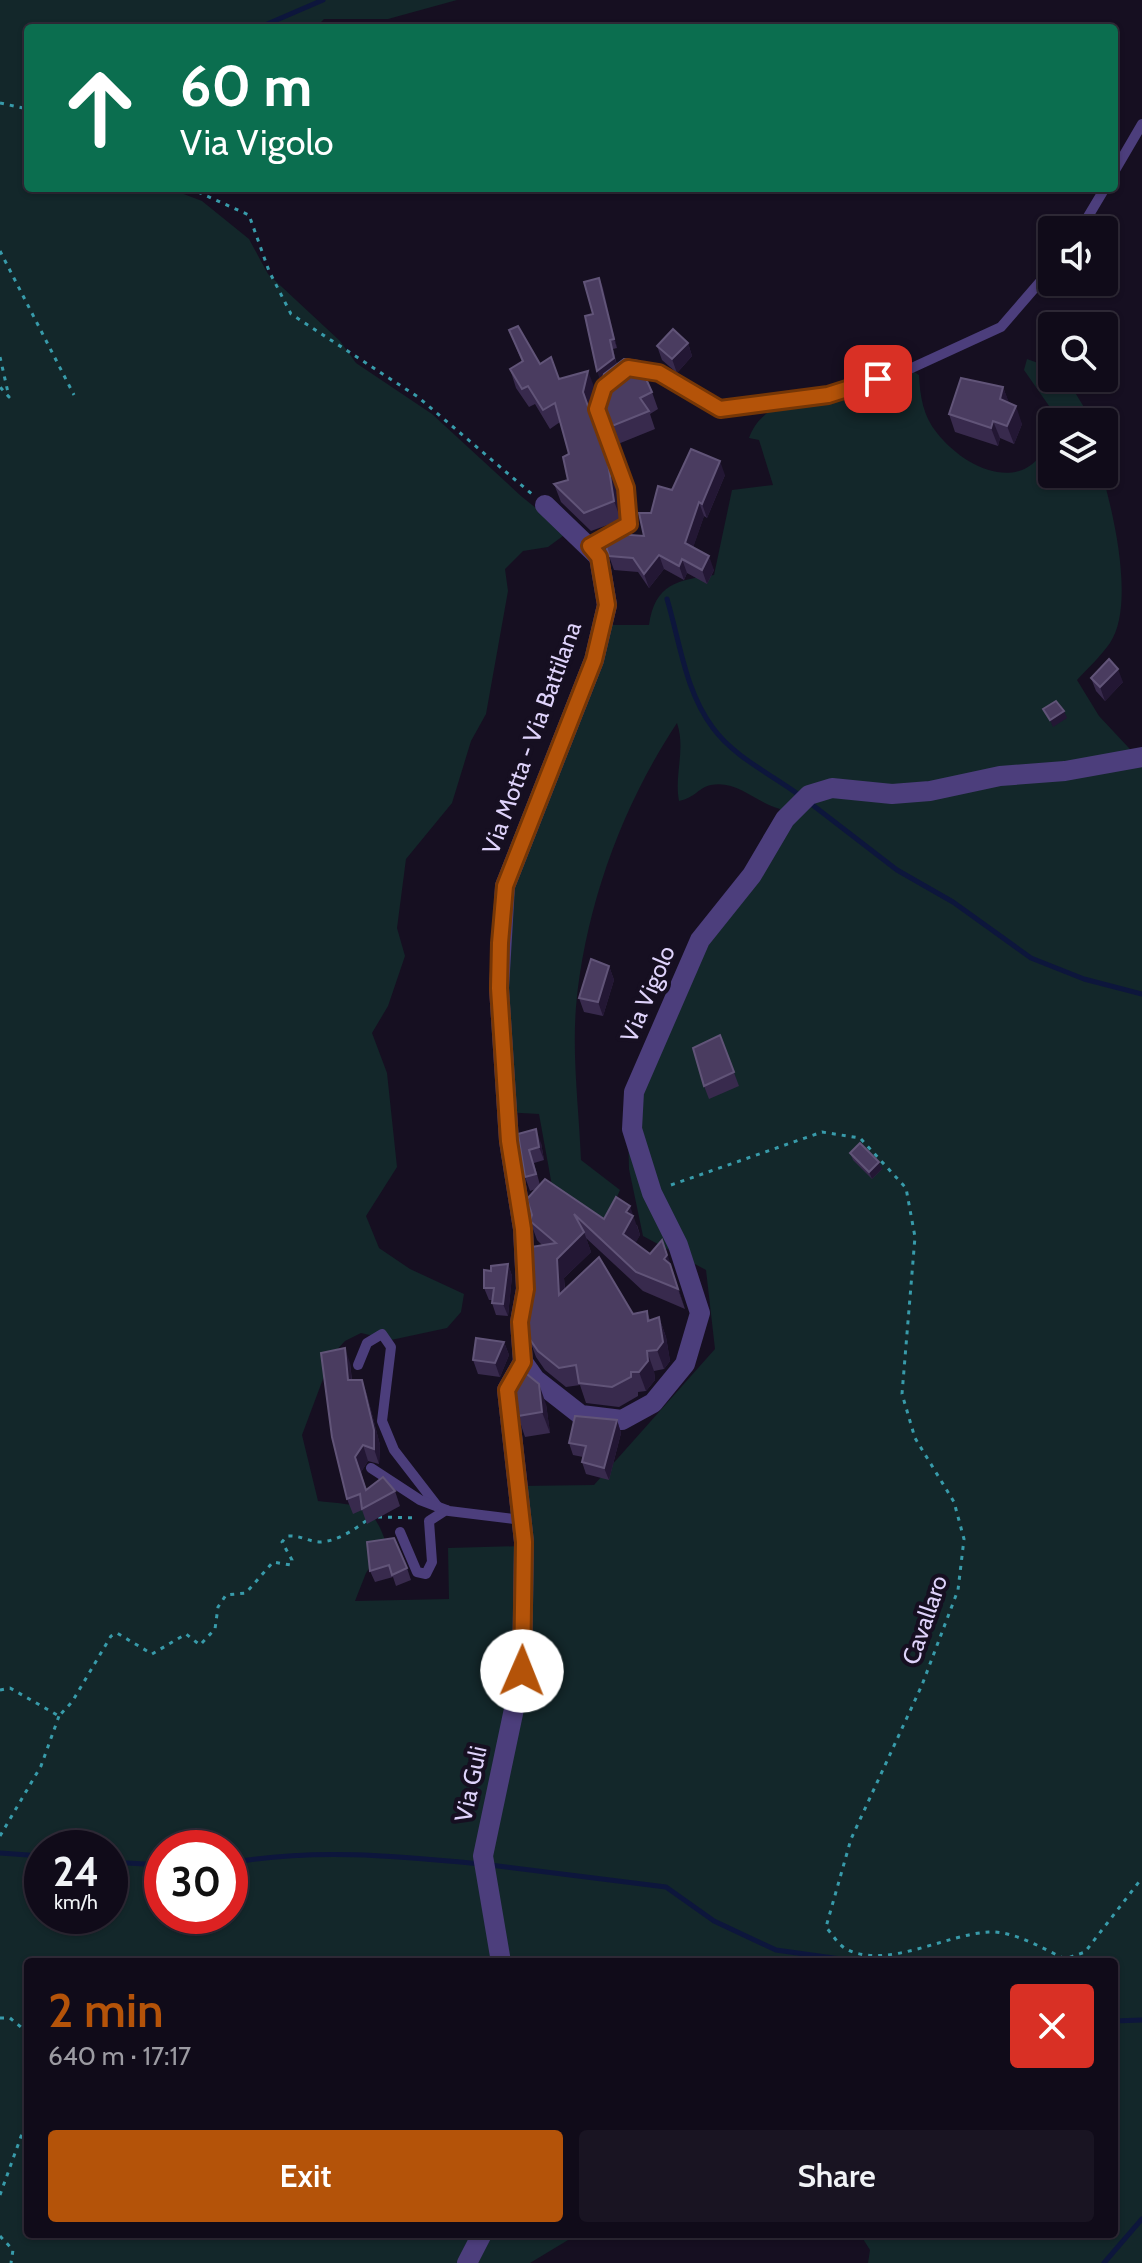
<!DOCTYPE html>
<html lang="en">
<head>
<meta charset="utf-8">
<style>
	body { margin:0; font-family:Cabin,sans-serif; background:#191422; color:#f1f3f6; height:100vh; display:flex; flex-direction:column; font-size:30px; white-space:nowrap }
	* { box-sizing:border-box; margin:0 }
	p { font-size:26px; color:#9c9ba2 }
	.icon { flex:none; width:44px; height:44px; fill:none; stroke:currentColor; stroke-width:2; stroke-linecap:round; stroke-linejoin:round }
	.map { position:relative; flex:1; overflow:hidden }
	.sheet { position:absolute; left:24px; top:1958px; width:1094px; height:280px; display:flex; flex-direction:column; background:#100b19; border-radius:8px; box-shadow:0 2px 6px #0004,0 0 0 2px #302b38 }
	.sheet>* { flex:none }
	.guide { position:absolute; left:24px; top:24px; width:1094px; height:168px; border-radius:8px; box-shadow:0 2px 6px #0004,0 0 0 2px #302b38; background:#0b6e4f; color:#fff; overflow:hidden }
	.buttons { position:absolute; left:1038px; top:216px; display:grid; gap:16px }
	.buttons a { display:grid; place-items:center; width:80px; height:80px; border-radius:8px; background:#100b19; box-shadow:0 2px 6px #0004,0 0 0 2px #302b38; font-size:40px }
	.speed { position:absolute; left:24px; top:1830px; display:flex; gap:16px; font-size:40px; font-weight:700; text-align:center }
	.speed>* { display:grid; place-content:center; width:104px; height:104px; border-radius:50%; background:#100b19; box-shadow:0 2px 6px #0004,0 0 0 2px #302b38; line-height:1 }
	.speed small { font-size:20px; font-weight:400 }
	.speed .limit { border:12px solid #d22; background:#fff; color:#111 }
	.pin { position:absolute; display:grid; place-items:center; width:68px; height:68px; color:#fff; margin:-34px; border-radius:16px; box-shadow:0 4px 12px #0006 }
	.me { position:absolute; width:88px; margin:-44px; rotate:1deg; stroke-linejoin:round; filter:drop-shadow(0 0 6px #0008) }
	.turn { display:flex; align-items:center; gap:28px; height:168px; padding:0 24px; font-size:36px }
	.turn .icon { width:104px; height:104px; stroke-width:2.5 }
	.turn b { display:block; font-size:56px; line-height:68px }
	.round { display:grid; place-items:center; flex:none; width:84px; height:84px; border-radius:8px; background:#191422 }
	.summary { display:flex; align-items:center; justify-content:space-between; height:136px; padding:0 24px }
	h1 { font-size:48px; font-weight:600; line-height:60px; color:#b45309 }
	.button { display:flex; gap:16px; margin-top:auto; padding:16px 24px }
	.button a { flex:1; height:92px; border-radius:8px; background:#b45309; color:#fff; font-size:32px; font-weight:600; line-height:92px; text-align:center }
	.button a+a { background:#191422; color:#f1f3f6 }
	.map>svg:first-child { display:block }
</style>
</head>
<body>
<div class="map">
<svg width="1142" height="2263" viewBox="0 0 1142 2263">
	<rect width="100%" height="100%" fill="#160f21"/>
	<g fill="#13272a" fill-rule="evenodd">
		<path d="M 0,0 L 457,0 L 388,19 L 324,19 L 315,28 L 28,28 L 28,188 L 168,188 L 202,201 L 249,239 L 268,274 L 340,341 L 356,363 L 432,414 L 521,496 L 567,533 L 548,547 L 523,551 L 505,569 L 508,591 L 486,714 L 471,741 L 452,803 L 406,859 L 397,928 L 405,956 L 388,1006 L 372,1033 L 387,1073 L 397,1167 L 366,1216 L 379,1248 L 410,1269 L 464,1294 L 461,1312 L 447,1328 L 391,1340 L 361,1333 L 345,1341 L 332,1355 L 302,1435 L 318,1501 C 358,1506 372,1501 386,1543 L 366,1573 L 355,1601 L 449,1599 L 448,1548 L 522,1546 L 521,1486 L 594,1485 L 715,1349 L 706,1270 L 643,1236 L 629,1169 L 627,1092 L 688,946 L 747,882 L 780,809 C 756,803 738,780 711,785 C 699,787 695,798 679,801 C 674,774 686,750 677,723 C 622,806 585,907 576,1007 C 572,1057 579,1110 581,1160 L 620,1190 L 598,1241 L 556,1208 L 539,1114 L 503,1112 L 507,871 L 597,625 L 649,625 C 655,584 677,580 714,575 L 732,490 L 773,485 L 759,440 L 749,438 C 764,395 820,397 856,381 C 866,378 874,368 884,366 C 898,362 908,368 919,375 C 920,396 923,416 937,433 C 971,476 1038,498 1052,426 L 1052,474 L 1102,474 C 1114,515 1135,606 1110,643 C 1101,656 1088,668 1077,680 L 1099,716 L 1142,762 L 1142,2263 L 868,2263 L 870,2250 L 860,2234 L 1114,2234 L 1114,1962 L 28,1962 L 28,2234 L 578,2234 L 530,2263 L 0,2263 ZM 42,1848 L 110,1848 L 110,1916 L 42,1916 ZM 162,1848 L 230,1848 L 230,1916 L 162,1916 Z"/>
		<polygon points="1027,359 1052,368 1052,378 1068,381 1093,422 1053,422 1054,413 1024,370"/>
	</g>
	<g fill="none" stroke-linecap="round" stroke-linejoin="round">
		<g stroke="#0d163c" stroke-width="5">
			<polyline points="258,28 323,0"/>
			<path d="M 667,599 C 680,642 685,691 713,728 C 735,758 773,775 802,797"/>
			<polyline points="810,803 897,870 953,902 1031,958 1084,979 1142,994"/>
			<polyline points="0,1853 42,1856"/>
			<polyline points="110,1862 162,1865"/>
			<path d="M 230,1863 C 314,1848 396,1856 480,1864"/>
			<polyline points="490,1865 666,1887 714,1921 776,1950 862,1962"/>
			<polyline points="1114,2021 1142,2020"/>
			<polyline points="1104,2263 1142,2219"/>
		</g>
		<g stroke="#389baa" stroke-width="3" stroke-dasharray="4 6" stroke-linecap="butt">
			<polyline points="0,103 28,109"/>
			<polyline points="189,188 249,215 269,271 291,314 418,397 533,495"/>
			<polyline points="0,251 74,395"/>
			<polyline points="0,357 9,397 0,387"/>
			<path d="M 671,1185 L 822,1132 L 860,1138 L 906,1188 L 915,1237 L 902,1394 L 915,1438 L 954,1502 L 964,1539 L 958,1590 L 922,1685 L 851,1839 L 826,1927 C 832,1934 839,1946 848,1950 C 888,1969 947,1934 989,1932 C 1014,1931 1042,1948 1065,1959 L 1085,1952 L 1142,1878"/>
			<polyline points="378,1517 418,1518"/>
			<path d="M 0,1690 L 10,1688 L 59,1716 L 72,1702 L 111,1636 L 117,1633 L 152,1654 L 186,1634 L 200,1645 L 215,1629 L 218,1607 L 226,1595 L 246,1593 L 273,1562 L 291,1565 L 292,1560 L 282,1542 L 287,1536 C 300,1535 307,1541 319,1542 C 336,1542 354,1530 367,1520"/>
			<polyline points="0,1836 41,1766 59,1716"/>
			<polyline points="0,2018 10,2018 28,2033"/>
			<polyline points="0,2195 28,2117"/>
			<polyline points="0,2236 13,2250 11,2263"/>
		</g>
		<g stroke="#4c3e7c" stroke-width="10">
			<polyline points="1114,172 1142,124"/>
			<polyline points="1080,230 1105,188"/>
			<polyline points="629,368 659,373 720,409 828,395 903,372 1001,327 1052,268"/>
			<polyline points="590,546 629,524 626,488 597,409 607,385"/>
			<polyline points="358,1365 367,1343 382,1334 391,1347 382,1421 394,1450 438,1507"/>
			<polyline points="371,1468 420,1500 449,1511 522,1520"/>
			<polyline points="400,1532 417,1572 426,1574 432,1562 429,1521 446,1510"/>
		</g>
		<g stroke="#4c3e7c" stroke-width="20">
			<polyline points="545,505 599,557 607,605 594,660 505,886 499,988 509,1141 523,1229 526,1289 520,1322 523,1362 535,1379 581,1415 622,1420 653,1403 685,1364 700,1313 678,1245 652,1193 632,1129 634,1092 700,940 752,875 785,819 809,795 832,788 892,794 930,791 1000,776 1065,771 1142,757"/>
			<polyline points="501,1962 483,1856 522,1671 524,1542 507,1390 523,1362"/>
			<polyline points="467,2263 482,2234"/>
		</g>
	</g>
	<g fill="#382a4d">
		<polygon points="599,278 617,348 613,349 617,365 652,392 658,409 650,414 655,429 618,444 599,391 603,377 600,380 593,314"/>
		<polygon points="509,330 540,364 559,379 595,389 589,411 615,482 621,520 591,531 561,502 554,484 568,480 569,454 560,422 550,429 535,404 529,407 516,388 510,369 522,362"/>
		<polygon points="688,343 692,356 677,373 662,360 657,346"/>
		<polygon points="1003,387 1009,404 1022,424 1014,444 1000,438 998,446 955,432 949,414"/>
		<polygon points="725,475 707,518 704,516 693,547 714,570 707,584 687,573 684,580 664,569 649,588 638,572 614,570 609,556 644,536 651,513 672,490"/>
		<polygon points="1091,678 1123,682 1105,701 1096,691"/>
		<polygon points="609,966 614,980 603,1016 584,1012 579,998"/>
		<polygon points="720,1035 739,1086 709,1099 704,1086"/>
		<polygon points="518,1134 541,1143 544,1160 534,1163 540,1185 604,1219 637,1225 640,1235 635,1243 650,1254 662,1240 685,1309 643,1291 586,1238 591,1252 564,1278 565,1289 633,1314 647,1311 650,1320 659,1317 666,1337 670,1361 664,1369 654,1371 655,1380 646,1391 638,1392 638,1396 619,1407 586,1403 580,1385 566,1387 545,1370 536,1357 529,1338 542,1245 537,1240 530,1221 532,1215 536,1189 530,1191 525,1177"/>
		<polygon points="850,1153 882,1169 872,1179 853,1160"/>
		<polygon points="508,1264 512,1276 508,1316 496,1315 492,1303 492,1300 489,1300 484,1288 491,1271"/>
		<polygon points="504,1342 509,1355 500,1377 478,1374 473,1360"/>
		<polygon points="350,1363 352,1380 362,1380 367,1395 380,1445 379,1464 368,1461 361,1472 366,1489 395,1491 400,1506 367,1524 362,1510 353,1514 347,1499"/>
		<polygon points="546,1404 550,1433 525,1437 518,1416"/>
		<polygon points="617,1420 621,1433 609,1480 586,1474 582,1462 583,1457 573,1455 569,1443"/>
		<polygon points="367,1542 407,1568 411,1580 396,1586 393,1577 375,1582 370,1571"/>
	</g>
	<g fill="#231734">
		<polygon points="599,278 603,287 617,348 614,339"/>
		<polygon points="610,340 617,366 600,380 597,371"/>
		<polygon points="688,343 692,356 677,373 672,359"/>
		<polygon points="588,371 595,389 589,411 583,392"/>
		<polygon points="1003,387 1010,405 1000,399"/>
		<polygon points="1016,406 1022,424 1014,444 1007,426"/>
		<polygon points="993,421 1000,438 998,446 991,428"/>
		<polygon points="720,461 725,475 707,518 702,504"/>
		<polygon points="608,463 615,482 621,520 614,501"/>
		<polygon points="699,502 704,516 690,557 685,543"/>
		<polygon points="659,555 664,569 649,588 644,574"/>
		<polygon points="709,556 714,570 707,584 702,570"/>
		<polygon points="682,559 687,573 684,580 679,566"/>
		<polygon points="1118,669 1123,682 1105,701 1100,687"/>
		<polygon points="1064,711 1067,718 1053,727 1050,720"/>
		<polygon points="609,966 614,980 603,1016 598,1002"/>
		<polygon points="536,1129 541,1143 544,1160 539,1147"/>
		<polygon points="879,1162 882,1169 872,1179 869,1172"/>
		<polygon points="630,1206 640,1235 630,1253 623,1234 626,1212"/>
		<polygon points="584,1232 591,1252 564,1278 566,1314 559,1295 557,1259"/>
		<polygon points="662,1240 669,1259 685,1309 673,1275 664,1259"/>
		<polygon points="508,1264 512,1276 508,1316 503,1304"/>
		<polygon points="659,1317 666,1337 670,1361 664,1369 657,1350"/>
		<polygon points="504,1342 509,1355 500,1377 495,1363"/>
		<polygon points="345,1348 350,1363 353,1395 348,1380"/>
		<polygon points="647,1351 654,1371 655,1380 646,1391 639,1372"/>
		<polygon points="362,1380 367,1395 380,1445 379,1464 374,1449"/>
		<polygon points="539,1384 546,1404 550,1433 542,1412"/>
		<polygon points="617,1420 621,1433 609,1480 604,1468"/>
		<polygon points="363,1445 368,1461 361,1472 371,1505 355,1457"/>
	</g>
	<g fill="#4a3c60" stroke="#615478" stroke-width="2">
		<polygon points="599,278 614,339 610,340 614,358 597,371 585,316 593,314 584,282"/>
		<polygon points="518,326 540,364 551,357 559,379 588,371 583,392 608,463 614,501 584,513 554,484 568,480 563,457 569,454 555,403 543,410 528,386 522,389 510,369 523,361 509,330"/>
		<polygon points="673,329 688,343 672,359 657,346"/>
		<polygon points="624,359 638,361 652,392 640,398 649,411 612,426 599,391 604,374"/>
		<polygon points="961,378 1003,387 1000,399 1016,406 1007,426 993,421 991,428 949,414"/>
		<polygon points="691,449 720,461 702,504 699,502 685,543 709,556 702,570 682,559 679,566 659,555 644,574 633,558 609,556 602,533 644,536 639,513 651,513 658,486 672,490"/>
		<polygon points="1109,659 1118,669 1100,687 1091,678"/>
		<polygon points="1056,701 1064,711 1050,720 1043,709"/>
		<polygon points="591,959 609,966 598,1002 579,998"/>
		<polygon points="720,1035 734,1072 704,1086 693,1048"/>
		<polygon points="536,1129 539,1147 529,1150 536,1174 525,1177 518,1134"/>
		<polygon points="860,1143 879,1162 869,1172 850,1153"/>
		<polygon points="545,1179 604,1219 616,1197 630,1206 626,1212 633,1216 623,1234 650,1254 662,1240 667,1255 664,1259 670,1264 678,1289 636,1272 574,1214 584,1232 557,1259 559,1295 599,1257 633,1314 647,1311 648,1321 659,1317 663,1342 657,1350 647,1351 648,1361 639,1372 631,1372 631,1377 612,1387 579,1383 576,1365 559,1368 538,1351 529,1338 526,1303 532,1272 531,1247 556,1243 530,1221 532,1215 527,1199"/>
		<polygon points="508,1264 503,1304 492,1303 494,1288 484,1288 484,1270 491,1271 491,1266"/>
		<polygon points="476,1338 504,1342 495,1363 473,1360"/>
		<polygon points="345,1348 348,1380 362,1380 374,1430 374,1449 363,1445 355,1457 366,1490 383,1477 395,1491 362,1509 360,1494 347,1499 332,1437 321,1353"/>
		<polygon points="517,1366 539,1384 542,1412 518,1416 513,1372"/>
		<polygon points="575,1416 617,1420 604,1468 582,1462 586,1446 569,1443"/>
		<polygon points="394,1538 407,1568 392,1575 389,1565 370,1571 367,1542"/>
	</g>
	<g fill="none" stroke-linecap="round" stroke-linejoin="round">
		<defs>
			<polyline id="route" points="522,1671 524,1542 507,1390 523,1362 520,1322 526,1289 523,1229 509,1141 499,988 500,943 505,886 594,660 607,605 599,557 590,546 629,524 626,488 597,409 604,387 628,368 659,373 720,409 828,395 878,379"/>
		</defs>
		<use href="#route" stroke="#753606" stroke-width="20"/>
		<use href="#route" stroke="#b45309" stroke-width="14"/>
	</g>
	<g text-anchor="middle" stroke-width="8" stroke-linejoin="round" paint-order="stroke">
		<g font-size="24" fill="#dfd3fb" stroke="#160f21">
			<text transform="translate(532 738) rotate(-70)" y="8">Via Motta - Via Battilana</text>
			<text transform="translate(648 994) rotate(-67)" y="8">Via Vigolo</text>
			<text transform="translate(925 1620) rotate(-71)" y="8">Cavallaro</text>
			<text transform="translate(471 1784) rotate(-78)" y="8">Via Guli</text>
		</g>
	</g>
</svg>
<div class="buttons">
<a><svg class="icon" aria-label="sound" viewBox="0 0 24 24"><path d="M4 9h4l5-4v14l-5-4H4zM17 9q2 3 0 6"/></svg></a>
<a><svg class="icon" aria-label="search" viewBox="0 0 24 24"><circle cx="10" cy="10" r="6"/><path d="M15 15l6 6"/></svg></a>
<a><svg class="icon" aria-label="layers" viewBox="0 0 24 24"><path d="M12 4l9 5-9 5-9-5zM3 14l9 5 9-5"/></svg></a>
</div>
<div class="speed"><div>24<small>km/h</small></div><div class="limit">30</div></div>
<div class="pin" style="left:878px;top:379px;background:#d93025"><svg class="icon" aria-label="arrive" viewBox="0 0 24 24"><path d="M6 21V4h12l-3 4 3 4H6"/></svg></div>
<svg class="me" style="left:522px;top:1671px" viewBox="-20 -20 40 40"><circle r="19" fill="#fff"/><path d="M0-13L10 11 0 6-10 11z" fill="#b45309"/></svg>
<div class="guide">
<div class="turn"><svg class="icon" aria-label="ahead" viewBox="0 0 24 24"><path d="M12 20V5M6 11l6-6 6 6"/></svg><div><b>60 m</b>Via Vigolo</div></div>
</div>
<section class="sheet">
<div class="summary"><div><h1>2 min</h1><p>640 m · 17:17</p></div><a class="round" style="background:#d93025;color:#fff"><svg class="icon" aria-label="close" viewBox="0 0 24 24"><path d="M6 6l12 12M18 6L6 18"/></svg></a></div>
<div class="button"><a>Exit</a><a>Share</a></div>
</section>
</div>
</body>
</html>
